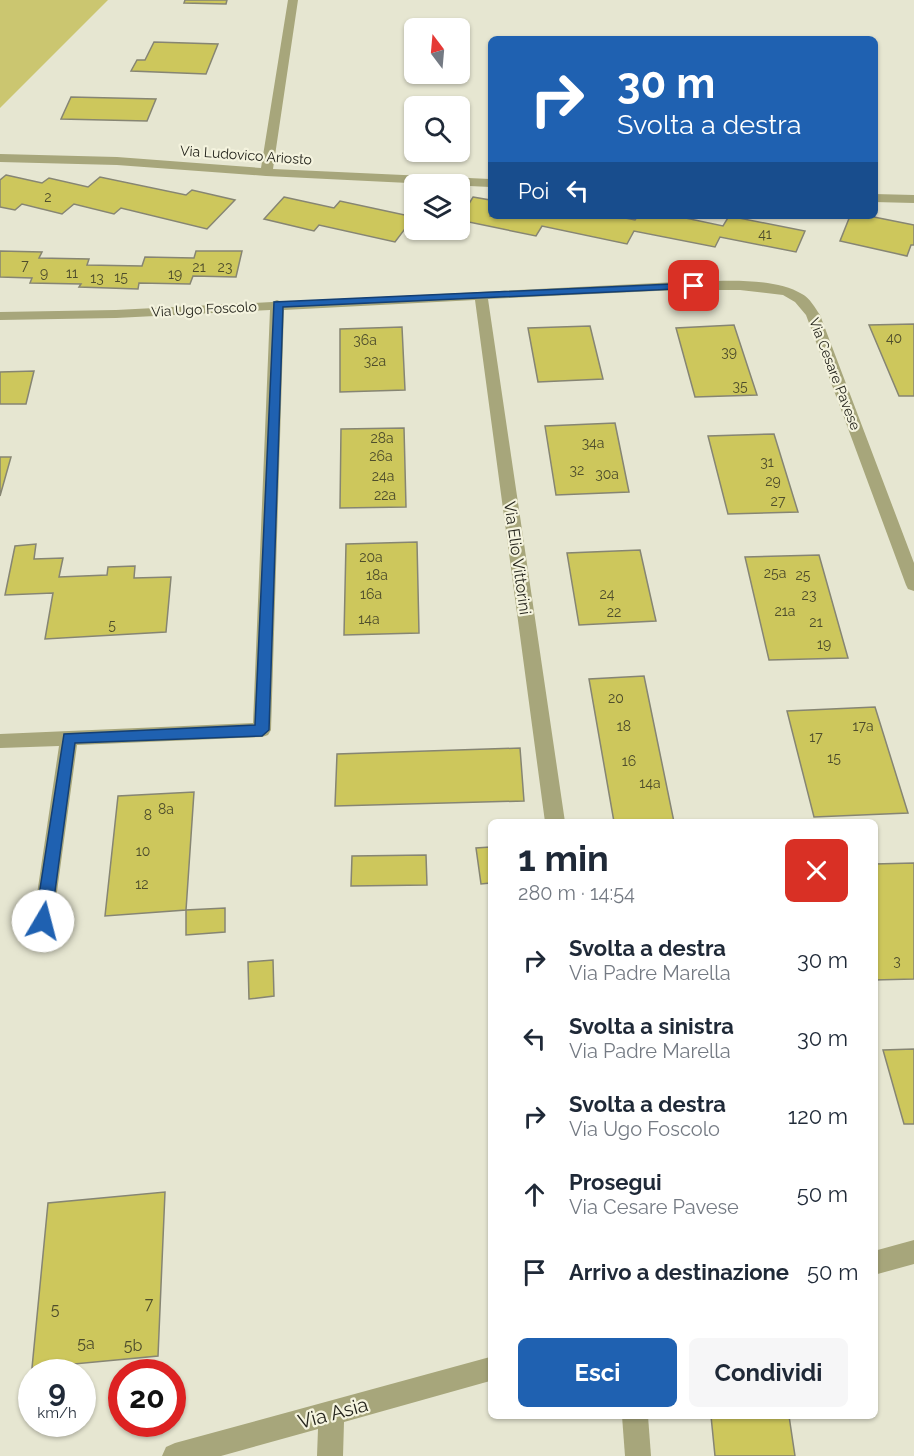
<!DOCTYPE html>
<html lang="it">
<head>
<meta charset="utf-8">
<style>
	body { margin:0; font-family:Raleway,sans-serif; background:#f6f6f7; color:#1f2937; height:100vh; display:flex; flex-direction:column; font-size:22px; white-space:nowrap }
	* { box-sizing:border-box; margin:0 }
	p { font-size:20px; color:#747a83 }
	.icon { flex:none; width:33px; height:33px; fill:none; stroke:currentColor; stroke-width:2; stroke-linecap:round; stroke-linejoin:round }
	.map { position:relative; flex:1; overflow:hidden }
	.side { position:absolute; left:488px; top:819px; width:390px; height:600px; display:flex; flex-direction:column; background:#fff; border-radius:9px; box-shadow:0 2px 4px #0004 }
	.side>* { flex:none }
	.top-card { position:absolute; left:488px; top:36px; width:390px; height:183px; border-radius:9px; box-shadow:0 2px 4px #0004; background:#1f61b1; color:#fff; overflow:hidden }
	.needle { width:39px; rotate:344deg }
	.tools { position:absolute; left:404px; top:18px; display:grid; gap:12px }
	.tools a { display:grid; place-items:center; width:66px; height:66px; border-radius:9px; background:#fff; box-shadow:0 2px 4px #0004; font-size:30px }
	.speed { position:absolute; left:18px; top:1359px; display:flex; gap:12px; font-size:30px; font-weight:700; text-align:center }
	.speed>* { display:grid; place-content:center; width:78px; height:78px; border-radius:50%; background:#fff; box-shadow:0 2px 4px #0004; line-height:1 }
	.speed small { font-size:15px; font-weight:400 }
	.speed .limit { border:9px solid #d22; background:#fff; color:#111 }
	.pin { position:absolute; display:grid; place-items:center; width:51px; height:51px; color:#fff; margin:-26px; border-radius:12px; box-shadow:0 3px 9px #0006 }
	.me { position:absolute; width:66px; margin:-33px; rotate:8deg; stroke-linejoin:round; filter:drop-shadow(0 0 4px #0008) }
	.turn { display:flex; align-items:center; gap:21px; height:126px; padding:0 30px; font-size:27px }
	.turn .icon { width:78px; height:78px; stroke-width:2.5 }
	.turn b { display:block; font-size:42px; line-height:51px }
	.then { display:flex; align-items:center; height:57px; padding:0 30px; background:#0003; gap:12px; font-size:22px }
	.round { display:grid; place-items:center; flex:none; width:63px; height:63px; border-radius:9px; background:#f6f6f7 }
	.head { display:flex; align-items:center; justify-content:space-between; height:102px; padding:0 30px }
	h1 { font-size:36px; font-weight:700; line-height:45px }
	.primary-button { display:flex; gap:12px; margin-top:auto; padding:12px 30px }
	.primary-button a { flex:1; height:69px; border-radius:9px; background:#1f61b1; color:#fff; font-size:24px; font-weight:700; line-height:69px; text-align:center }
	.primary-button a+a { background:#f6f6f7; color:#1f2937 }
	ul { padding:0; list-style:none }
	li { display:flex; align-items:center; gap:18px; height:78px; padding:0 30px }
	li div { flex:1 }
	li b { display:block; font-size:22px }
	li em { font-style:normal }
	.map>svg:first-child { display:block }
</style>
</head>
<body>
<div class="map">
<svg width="914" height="1456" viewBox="0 0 914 1456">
	<rect width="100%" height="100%" fill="#e6e6d1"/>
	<polygon fill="#cbc670" points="0,0 108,0 0,108"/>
	<g fill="#cdc75c" stroke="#868573" stroke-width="1.5">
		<polygon points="185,0 227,0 226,4 184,3"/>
		<polygon points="154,42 218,44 206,74 131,71 137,60 145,60"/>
		<polygon points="71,97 156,99 147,121 61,119"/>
		<polygon points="6,175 42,183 49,178 88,187 100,177 186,195 192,190 235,200 207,229 121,208 114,214 74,204 62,214 22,204 15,210 0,207 0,180"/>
		<polygon points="284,197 334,208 340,201 414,217 395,242 319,225 314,231 264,219"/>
		<polygon points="473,197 490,200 490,216 615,216 635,220 638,216 676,216 723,226 729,216 805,231 796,252 720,237 715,247 634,231 627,244 542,226 536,236 459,220"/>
		<polygon points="850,216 869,216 914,225 914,245 911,245 907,256 840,241"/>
		<polygon points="0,251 42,252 39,258 89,259 87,265 142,266 145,257 194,258 196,251 242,251 236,277 193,276 190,284 139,283 138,289 79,287 81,284 30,283 32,278 0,277"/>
		<polygon points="914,324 914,396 899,396 869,325"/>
		<polygon points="734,325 757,395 695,397 676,328"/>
		<polygon points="590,326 603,379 538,382 528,328"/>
		<polygon points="402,327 405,390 340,392 340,329"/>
		<polygon points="34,371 26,404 0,404 0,372"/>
		<polygon points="615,423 629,492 556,495 545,426"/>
		<polygon points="404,428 406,507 340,508 341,429"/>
		<polygon points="774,434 798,512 728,514 708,436"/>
		<polygon points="0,457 11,457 0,496"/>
		<polygon points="417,542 419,633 344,635 346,544"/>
		<polygon points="36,544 34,559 63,558 59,577 107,575 108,567 135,566 134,578 171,577 166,632 45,639 53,593 5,595 15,546"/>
		<polygon points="640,550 656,621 579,625 567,553"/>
		<polygon points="819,555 848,658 769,660 745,557"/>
		<polygon points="644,676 674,822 614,822 589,679"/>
		<polygon points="875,707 908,813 814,817 787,711"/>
		<polygon points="520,748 524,801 335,806 337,754"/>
		<polygon points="194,792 186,910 105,916 118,796"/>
		<polygon points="490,847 490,883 481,884 476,848"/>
		<polygon points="426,855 427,885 351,886 352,856"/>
		<polygon points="914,863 914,979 874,980 874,864"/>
		<polygon points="225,908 225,932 186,935 186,910"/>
		<polygon points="273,960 274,996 249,999 248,962"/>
		<polygon points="914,1049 914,1124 904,1124 883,1050"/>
		<polygon points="165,1192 158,1356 32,1368 48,1203"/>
		<polygon points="711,1416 789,1416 795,1456 715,1456"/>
	</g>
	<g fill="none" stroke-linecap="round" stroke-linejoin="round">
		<g fill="#a7a67b" fill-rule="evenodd">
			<polygon points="288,0 298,0 273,169 490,179 490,187 266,176 117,165 0,162 0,154 117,157 261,168"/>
			<polygon points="874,194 914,195 914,203 874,202"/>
			<path d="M 677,282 C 713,282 770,275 802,294 C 810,298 815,308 820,315 L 914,563 L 914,591 L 908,589 L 906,585 L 806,315 L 795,302 L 783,295 L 740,290 L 677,290 L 488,299 L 565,822 L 545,822 L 475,300 L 284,310 L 271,730 L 268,735 L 262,737 L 77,745 L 53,921 L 50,927 L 43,930 L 36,927 L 33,921 L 59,746 L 0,748 L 0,734 L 253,723 L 270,310 L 116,318 L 0,320 L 0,312 L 116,310 L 272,302 L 277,300 L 282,302 Z"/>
			<polygon points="914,1240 914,1264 874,1275 874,1251"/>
			<polygon points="490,1357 490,1381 344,1422 343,1456 317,1456 318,1429 221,1456 162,1456 166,1447 175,1443"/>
			<polygon points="622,1416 648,1416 651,1456 625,1456"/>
		</g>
	</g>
	<polygon fill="#1f61b1" stroke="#143f73" stroke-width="1.5" points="694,283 699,286 697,288 283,307 269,730 262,736 75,743 51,921 48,926 43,928 38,926 35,921 64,734 255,725 274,302"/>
	<g text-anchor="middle" stroke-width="4.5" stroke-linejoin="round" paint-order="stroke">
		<g font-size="14" fill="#24241c" stroke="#f4f3de">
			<text transform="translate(246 155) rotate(4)" y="5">Via Ludovico Ariosto</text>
			<text transform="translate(204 309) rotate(-3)" y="5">Via Ugo Foscolo</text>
			<text transform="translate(835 374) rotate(69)" y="5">Via Cesare Pavese</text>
		</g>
		<g font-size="14" fill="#4e4d2c">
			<text x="48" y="202">2</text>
			<text x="765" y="239">41</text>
			<text x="25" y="270">7</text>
			<text x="199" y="272">21</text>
			<text x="225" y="272">23</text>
			<text x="44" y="278">9</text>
			<text x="72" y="278">11</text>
			<text x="175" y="279">19</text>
			<text x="121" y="282">15</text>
			<text x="97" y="283">13</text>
			<text x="894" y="343">40</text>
			<text x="365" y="345">36a</text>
			<text x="729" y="357">39</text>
			<text x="375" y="366">32a</text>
			<text x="740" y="391">35</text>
			<text x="382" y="443">28a</text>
			<text x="593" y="448">34a</text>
			<text x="381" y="461">26a</text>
			<text x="767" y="467">31</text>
			<text x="577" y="475">32</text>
			<text x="607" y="479">30a</text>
			<text x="383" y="481">24a</text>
			<text x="773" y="486">29</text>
			<text x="385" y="500">22a</text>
			<text x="778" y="506">27</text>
			<text x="371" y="562">20a</text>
			<text x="775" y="578">25a</text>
			<text x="377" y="580">18a</text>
			<text x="803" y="580">25</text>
			<text x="371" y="599">16a</text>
			<text x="607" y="599">24</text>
			<text x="809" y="600">23</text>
			<text x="785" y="616">21a</text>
			<text x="614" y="617">22</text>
			<text x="369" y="624">14a</text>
			<text x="816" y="627">21</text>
			<text x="112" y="630">5</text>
			<text x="824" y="649">19</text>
			<text x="616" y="703">20</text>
			<text x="624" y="731">18</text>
			<text x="863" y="731">17a</text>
			<text x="816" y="742">17</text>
			<text x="834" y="763">15</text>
			<text x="629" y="766">16</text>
			<text x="650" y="788">14a</text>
			<text x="166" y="814">8a</text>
			<text x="148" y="820">8</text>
			<text x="143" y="856">10</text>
			<text x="142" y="889">12</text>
			<text x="897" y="966">3</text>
		</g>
		<g font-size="16" fill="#24241c" stroke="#f4f3de">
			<text transform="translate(518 558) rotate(82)" y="6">Via Elio Vittorini</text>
		</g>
		<g font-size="16" fill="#4e4d2c">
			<text x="149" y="1309">7</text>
			<text x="55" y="1315">5</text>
			<text x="86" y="1349">5a</text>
			<text x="133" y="1351">5b</text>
		</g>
		<g font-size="20" fill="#24241c" stroke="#f4f3de">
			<text transform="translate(333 1413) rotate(-15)" y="7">Via Asia</text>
		</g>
	</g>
</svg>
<div class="tools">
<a><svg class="needle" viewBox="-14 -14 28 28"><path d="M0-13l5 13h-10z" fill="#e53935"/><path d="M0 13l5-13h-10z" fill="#747a83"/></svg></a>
<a><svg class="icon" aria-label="search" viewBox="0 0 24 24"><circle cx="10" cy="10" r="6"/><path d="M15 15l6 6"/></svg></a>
<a><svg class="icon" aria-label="layers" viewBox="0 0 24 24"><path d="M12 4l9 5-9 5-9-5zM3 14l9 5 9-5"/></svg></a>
</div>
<div class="speed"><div>9<small>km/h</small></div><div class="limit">20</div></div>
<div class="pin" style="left:694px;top:286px;background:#d93025"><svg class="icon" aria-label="arrive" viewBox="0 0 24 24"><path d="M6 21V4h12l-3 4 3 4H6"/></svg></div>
<svg class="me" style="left:43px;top:921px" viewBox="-20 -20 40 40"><circle r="19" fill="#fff"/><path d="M0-13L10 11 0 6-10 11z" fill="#1f61b1"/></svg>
<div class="top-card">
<div class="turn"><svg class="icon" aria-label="right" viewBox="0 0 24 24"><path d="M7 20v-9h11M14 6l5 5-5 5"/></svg><div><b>30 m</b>Svolta a destra</div></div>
<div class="then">Poi<svg class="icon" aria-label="left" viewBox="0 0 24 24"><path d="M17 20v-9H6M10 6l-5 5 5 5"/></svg></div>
</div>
<section class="side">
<div class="head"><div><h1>1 min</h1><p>280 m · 14:54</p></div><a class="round" style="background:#d93025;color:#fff"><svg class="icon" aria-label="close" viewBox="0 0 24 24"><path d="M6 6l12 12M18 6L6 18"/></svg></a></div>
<ul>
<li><svg class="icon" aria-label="right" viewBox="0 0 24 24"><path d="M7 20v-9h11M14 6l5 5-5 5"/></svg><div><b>Svolta a destra</b><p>Via Padre Marella</p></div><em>30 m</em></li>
<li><svg class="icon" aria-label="left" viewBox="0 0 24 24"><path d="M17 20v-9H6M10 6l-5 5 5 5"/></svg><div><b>Svolta a sinistra</b><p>Via Padre Marella</p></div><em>30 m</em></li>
<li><svg class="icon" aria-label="right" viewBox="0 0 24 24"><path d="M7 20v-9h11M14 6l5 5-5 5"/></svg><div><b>Svolta a destra</b><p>Via Ugo Foscolo</p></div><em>120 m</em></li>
<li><svg class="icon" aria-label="ahead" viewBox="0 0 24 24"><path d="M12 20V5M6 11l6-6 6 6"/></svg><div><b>Prosegui</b><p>Via Cesare Pavese</p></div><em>50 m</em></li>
<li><svg class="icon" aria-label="arrive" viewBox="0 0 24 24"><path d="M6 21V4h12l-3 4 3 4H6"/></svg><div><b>Arrivo a destinazione</b></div><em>50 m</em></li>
</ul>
<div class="primary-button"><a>Esci</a><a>Condividi</a></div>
</section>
</div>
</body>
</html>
